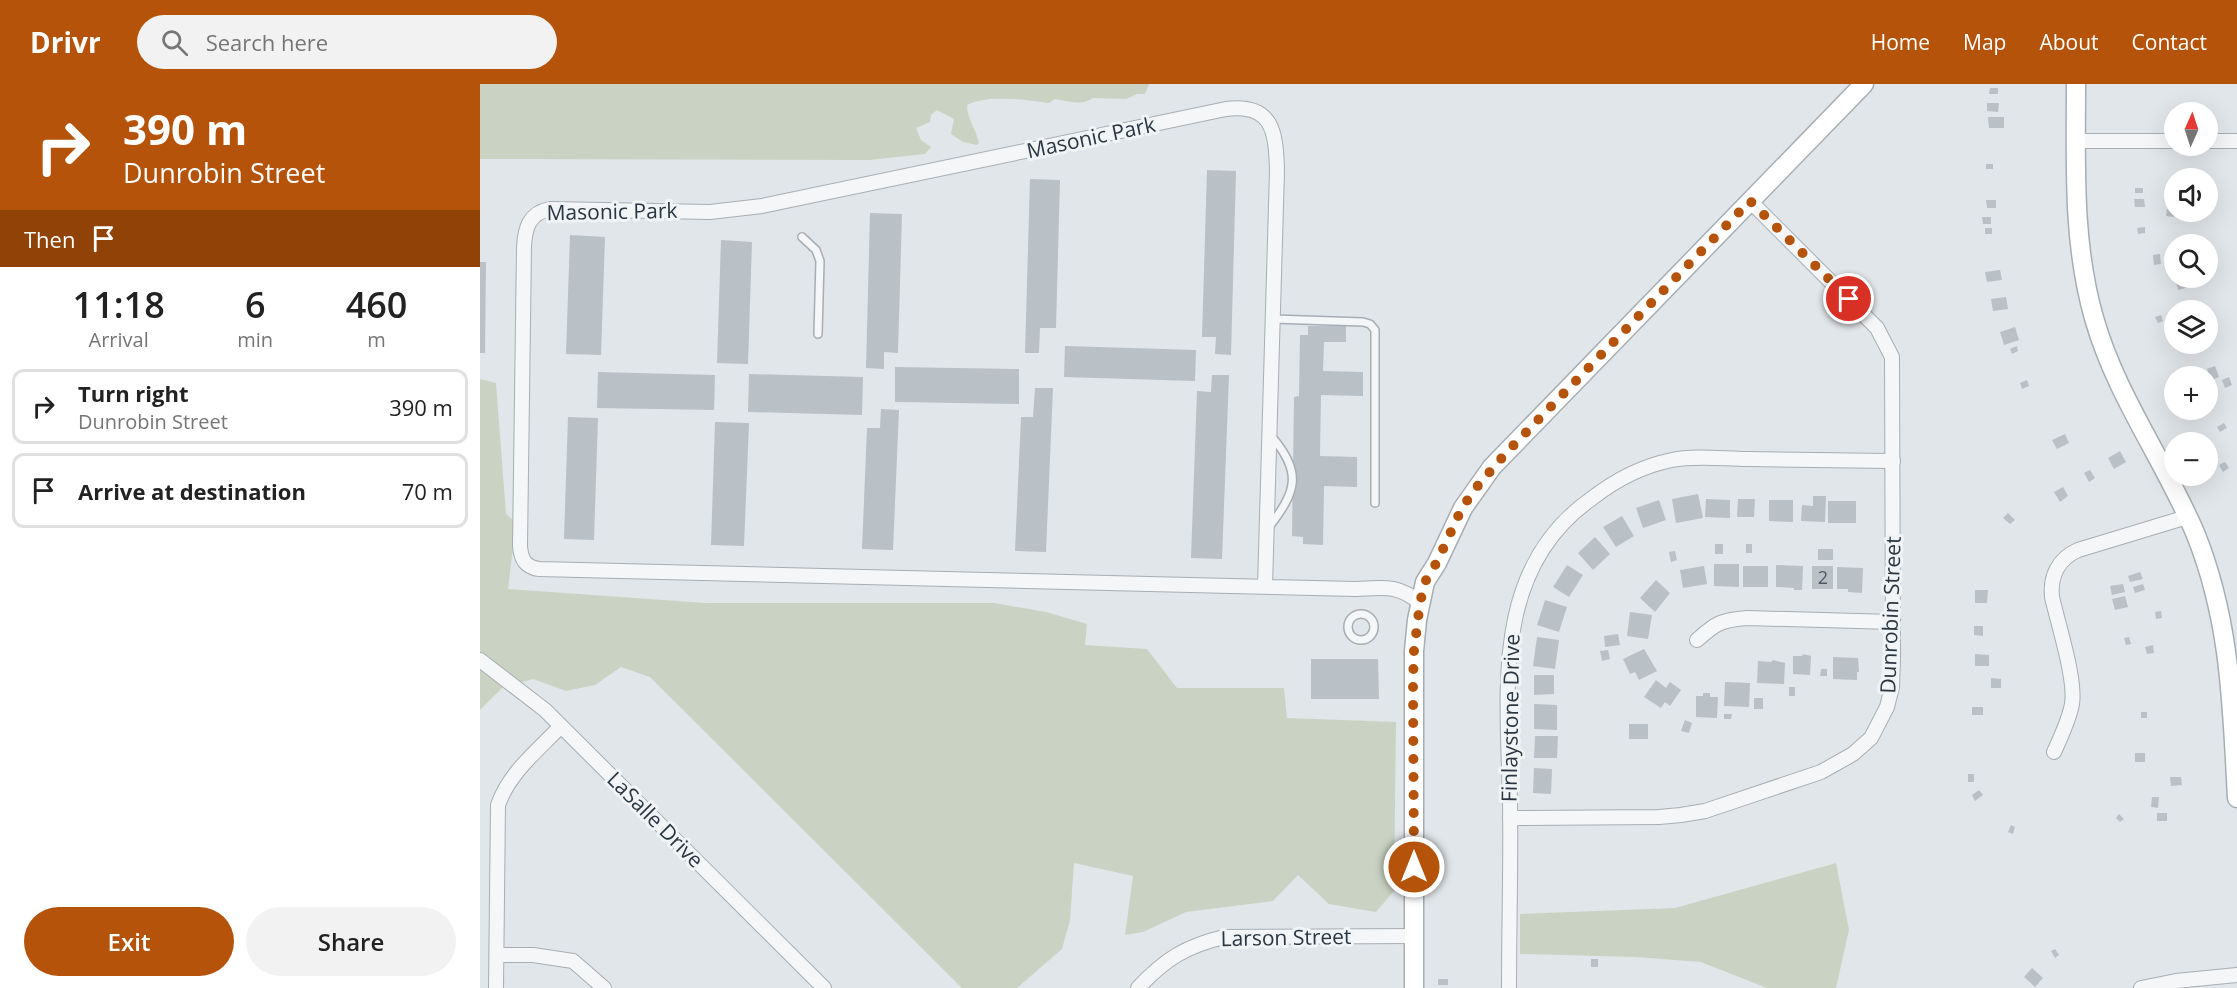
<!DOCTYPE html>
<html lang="en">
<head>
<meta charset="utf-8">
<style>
	body { margin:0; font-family:"Open Sans",sans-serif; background:#f2f2f2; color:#222; height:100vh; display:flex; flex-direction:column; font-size:22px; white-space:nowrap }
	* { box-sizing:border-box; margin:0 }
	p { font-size:20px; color:#767676 }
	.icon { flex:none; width:33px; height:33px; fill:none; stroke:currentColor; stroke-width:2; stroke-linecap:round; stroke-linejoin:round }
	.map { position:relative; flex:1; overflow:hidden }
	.drawer { display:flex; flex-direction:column; background:#fff; width:480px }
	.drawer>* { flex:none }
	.banner { background:#b45309; color:#fff; overflow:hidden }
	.needle { width:39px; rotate:3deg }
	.tools { position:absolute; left:1684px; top:18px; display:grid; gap:12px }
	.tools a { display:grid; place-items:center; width:54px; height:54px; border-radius:50%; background:#fff; box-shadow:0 6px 24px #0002; font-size:30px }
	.pin { position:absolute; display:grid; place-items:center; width:51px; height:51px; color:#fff; margin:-26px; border:3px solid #fff; border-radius:50%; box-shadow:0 2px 6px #0007 }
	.me { position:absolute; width:66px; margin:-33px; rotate:0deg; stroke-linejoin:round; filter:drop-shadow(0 0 4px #0008) }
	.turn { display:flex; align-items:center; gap:21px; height:126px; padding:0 24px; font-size:27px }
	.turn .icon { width:78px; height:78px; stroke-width:2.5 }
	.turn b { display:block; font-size:42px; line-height:51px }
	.then { display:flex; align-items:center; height:57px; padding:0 24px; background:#0003; gap:12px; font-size:22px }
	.eta { display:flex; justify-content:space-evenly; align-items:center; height:102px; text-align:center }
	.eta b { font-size:36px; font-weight:600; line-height:42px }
	.button { display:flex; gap:12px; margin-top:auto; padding:12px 24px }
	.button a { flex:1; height:69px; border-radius:36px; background:#b45309; color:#fff; font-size:24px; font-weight:600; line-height:69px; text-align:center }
	.button a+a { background:#f2f2f2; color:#222 }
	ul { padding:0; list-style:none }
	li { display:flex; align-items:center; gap:18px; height:75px; margin:0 12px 9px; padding:0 12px; border:3px solid #e0e0e0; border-radius:12px }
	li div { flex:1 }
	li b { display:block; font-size:22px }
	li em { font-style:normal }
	header { display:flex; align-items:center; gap:36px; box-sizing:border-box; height:84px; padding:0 30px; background:#b45309; color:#fff }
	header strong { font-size:28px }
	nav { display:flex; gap:33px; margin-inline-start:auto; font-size:21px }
	.search { width:420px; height:54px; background:#f2f2f2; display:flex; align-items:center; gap:15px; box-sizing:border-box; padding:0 21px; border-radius:33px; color:#767676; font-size:22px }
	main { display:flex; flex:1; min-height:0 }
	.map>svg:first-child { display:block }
</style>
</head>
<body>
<header>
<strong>Drivr</strong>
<div class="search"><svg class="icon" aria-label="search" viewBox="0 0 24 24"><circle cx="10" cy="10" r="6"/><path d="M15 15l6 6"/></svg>Search here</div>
<nav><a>Home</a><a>Map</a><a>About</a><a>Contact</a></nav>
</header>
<main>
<section class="drawer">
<div class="banner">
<div class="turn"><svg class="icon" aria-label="right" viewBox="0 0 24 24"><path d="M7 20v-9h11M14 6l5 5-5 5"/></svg><div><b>390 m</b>Dunrobin Street</div></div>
<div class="then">Then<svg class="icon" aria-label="arrive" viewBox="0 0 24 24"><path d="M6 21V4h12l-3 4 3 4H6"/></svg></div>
</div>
<div class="eta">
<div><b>11:18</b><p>Arrival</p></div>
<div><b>6</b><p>min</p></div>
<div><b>460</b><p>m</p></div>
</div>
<ul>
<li><svg class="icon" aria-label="right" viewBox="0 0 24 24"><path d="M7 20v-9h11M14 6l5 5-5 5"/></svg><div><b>Turn right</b><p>Dunrobin Street</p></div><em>390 m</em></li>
<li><svg class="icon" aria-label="arrive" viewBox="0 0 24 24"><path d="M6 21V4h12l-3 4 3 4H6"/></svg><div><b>Arrive at destination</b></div><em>70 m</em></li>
</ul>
<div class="button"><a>Exit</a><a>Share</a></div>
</section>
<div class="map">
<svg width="1757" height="904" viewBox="0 0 1757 904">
	<rect width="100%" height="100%" fill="#e1e6ea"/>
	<g fill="#cad3c3">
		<path d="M 0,0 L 669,0 L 665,10 L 657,10 L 646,15 L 613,14 C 603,22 587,17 575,15 L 569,19 C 548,16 506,10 487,21 C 487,35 496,45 499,59 L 497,61 L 483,58 L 471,50 L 474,35 L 457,26 L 451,31 L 450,38 L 436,44 L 441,56 L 451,63 L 445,70 L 389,76 L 0,75 Z"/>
		<polygon points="0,295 16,299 26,430 36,439 28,505 226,519 514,519 566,528 607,540 605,561 667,565 697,604 804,604 807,634 916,638 914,807 896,828 849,820 818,791 793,817 706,828 663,848 645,851 653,792 594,779 590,836 582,865 537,904 482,904 170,593 141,583 115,601 86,607 53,595 23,603 0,626"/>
		<polygon points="1356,779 1369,846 1356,904 1287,904 1221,878 1156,873 1040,870 1040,830 1195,824"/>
	</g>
	<g fill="#b9c0c6">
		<polygon points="1510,4 1518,4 1518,10 1509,10"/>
		<polygon points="1507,19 1519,19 1518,28 1507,27"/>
		<polygon points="1508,33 1524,33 1524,44 1509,44"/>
		<rect x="1506" y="80" width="7" height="5"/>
		<polygon points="727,86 756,87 751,271 735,270 736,253 722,253"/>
		<polygon points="550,95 580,96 576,244 560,244 559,269 545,269"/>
		<rect x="1655" y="104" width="8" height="5"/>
		<polygon points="1654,115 1664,115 1665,123 1655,123"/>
		<polygon points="1506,116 1516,116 1516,124 1507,124"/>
		<polygon points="1687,125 1695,125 1694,133 1686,132"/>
		<polygon points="390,129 422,130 418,269 404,268 404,285 386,284"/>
		<polygon points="1502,133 1511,133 1511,140 1503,140"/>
		<polygon points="1665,143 1665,149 1658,150 1657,144"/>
		<rect x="1505" y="144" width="7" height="6"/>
		<polygon points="90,151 125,153 121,271 86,270"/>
		<polygon points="241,156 272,158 268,280 237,279"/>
		<polygon points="1680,170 1681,180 1674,181 1673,171"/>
		<polygon points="0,178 6,178 5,269 0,269"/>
		<polygon points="1520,186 1522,196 1507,198 1505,188"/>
		<polygon points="1707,194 1709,203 1698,206 1696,198"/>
		<polygon points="1526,213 1528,225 1513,227 1511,215"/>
		<polygon points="1681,231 1683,237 1678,239 1675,233"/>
		<polygon points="828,242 866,242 866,258 844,258 843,287 883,288 883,312 841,311 840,372 877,373 877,403 844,402 843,461 823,460 823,453 812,452 814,313 819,312 820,251 828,251"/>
		<polygon points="1535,243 1539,256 1524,261 1520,248"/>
		<polygon points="585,262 716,266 715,297 584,293"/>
		<polygon points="1537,262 1538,267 1532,270 1530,265"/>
		<polygon points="1735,282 1739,293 1731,296 1727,285"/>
		<polygon points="415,283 539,285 539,320 415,318"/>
		<polygon points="118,288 235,291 234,326 117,324"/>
		<polygon points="269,290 383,293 382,331 268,328"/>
		<polygon points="732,291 749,291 742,475 711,474 717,307 731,308"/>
		<polygon points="1749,293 1752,301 1745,304 1742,296"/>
		<polygon points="1547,296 1549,302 1542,305 1540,299"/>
		<polygon points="555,304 573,304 566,468 535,467 541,333 553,333"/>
		<polygon points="401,325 419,326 413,466 382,465 387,344 400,344"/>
		<polygon points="88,333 118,334 114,456 84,455"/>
		<polygon points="235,338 269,339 264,462 231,461"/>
		<polygon points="1744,339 1747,344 1740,348 1737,343"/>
		<polygon points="1585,350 1589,359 1577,365 1572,356"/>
		<polygon points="1640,367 1646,378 1634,385 1628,374"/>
		<polygon points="1745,378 1749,384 1743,388 1739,381"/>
		<polygon points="1610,386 1615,394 1609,398 1604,389"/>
		<polygon points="1583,403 1588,412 1580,418 1574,408"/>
		<polygon points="1218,410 1223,434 1196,439 1192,415"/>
		<polygon points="1333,412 1346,412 1345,438 1321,437 1322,421 1333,422"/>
		<polygon points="1226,415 1250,416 1250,434 1225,433"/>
		<polygon points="1258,415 1275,415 1274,433 1257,433"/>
		<polygon points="1179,416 1186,436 1163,444 1156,424"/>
		<polygon points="1289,416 1313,416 1313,438 1289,437"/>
		<rect x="1348" y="417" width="28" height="22"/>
		<polygon points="1528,429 1535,436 1530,440 1523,434"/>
		<polygon points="1142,432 1154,452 1136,463 1123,443"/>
		<polygon points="1115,453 1130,470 1113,486 1098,469"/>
		<rect x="1235" y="460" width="8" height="10"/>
		<rect x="1266" y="460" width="6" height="9"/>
		<rect x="1338" y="465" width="15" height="11"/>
		<polygon points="1195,467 1197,476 1191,478 1189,468"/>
		<polygon points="1234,480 1259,480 1259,503 1234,502"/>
		<polygon points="1087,481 1103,491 1089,513 1073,503"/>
		<polygon points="1296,481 1323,482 1322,506 1314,506 1314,504 1296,503"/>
		<polygon points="1224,482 1227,500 1203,504 1200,486"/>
		<rect x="1263" y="482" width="25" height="21"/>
		<rect x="1332" y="482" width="21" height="23"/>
		<polygon points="1357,483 1383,484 1382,509 1368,508 1368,505 1357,505"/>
		<polygon points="1660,488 1663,495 1650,498 1648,492"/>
		<polygon points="1176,496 1190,509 1175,528 1160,514"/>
		<polygon points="1643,500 1645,508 1632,511 1630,502"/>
		<polygon points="1663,500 1665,506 1655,509 1653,503"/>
		<polygon points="1495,506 1508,506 1507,519 1495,519"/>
		<polygon points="1645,512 1648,523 1635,526 1632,515"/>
		<polygon points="1065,516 1087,523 1079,548 1057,541"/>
		<polygon points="1681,527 1682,534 1676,535 1675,528"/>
		<polygon points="1150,528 1172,531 1168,555 1147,552"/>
		<polygon points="1494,542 1503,542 1503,552 1494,551"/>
		<polygon points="1138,550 1140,561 1125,563 1124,552"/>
		<polygon points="1057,553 1079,556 1075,585 1053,582"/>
		<polygon points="1649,553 1651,560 1646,561 1644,554"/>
		<polygon points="1673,561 1674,569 1667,570 1665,563"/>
		<polygon points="1164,565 1177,587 1159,596 1155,588 1150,590 1143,575"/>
		<polygon points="1128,566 1130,575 1122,577 1120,567"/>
		<polygon points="1323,570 1331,572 1330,591 1313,590 1313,572 1322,572"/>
		<polygon points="1495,570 1509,571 1509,582 1495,582"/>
		<polygon points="1353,573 1378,574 1379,588 1377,588 1377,596 1353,595"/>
		<polygon points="831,575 898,575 899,615 831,615"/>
		<polygon points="1293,576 1305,579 1304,600 1277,599 1278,577 1291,578"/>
		<polygon points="1341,585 1347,585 1347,592 1340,592"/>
		<polygon points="1054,591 1074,591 1074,610 1054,611"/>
		<polygon points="1511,594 1521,595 1521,604 1511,604"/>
		<polygon points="1176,596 1186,604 1190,598 1201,606 1190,622 1185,618 1181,624 1164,613"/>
		<polygon points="1245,598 1270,599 1269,623 1244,622"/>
		<rect x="1309" y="603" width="6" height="9"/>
		<polygon points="1223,609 1230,609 1230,613 1238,613 1237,634 1216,633 1216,612 1223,612"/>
		<rect x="1274" y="614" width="9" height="11"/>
		<polygon points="1054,620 1077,621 1077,646 1054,645"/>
		<rect x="1492" y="623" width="11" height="8"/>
		<rect x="1661" y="628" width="6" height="6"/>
		<polygon points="1244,630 1252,630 1251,635 1244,635"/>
		<polygon points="1205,636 1212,639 1209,649 1201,647"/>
		<rect x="1149" y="640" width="19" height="15"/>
		<polygon points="1055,652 1078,652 1077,674 1054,674"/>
		<rect x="1655" y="669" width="10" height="9"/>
		<polygon points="1054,684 1072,685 1071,710 1053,709"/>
		<rect x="1488" y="690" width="6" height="8"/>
		<polygon points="1690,693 1701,693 1702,701 1691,702"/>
		<polygon points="1499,706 1503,711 1495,717 1492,711"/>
		<polygon points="1672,713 1679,713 1678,724 1671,723"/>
		<rect x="1677" y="729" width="10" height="8"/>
		<polygon points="1639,730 1644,735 1640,738 1636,734"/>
		<polygon points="1531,741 1535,743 1533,750 1528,748"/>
		<polygon points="1575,865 1579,871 1575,874 1571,867"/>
		<rect x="1111" y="875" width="7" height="8"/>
		<polygon points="1552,884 1563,894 1555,903 1544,893"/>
		<rect x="958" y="895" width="10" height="6"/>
	</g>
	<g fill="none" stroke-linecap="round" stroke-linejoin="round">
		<defs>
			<g id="lane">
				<polyline points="322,153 336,166 340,177 338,250"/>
				<polyline points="793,235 883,238 890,240 895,246 895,419"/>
				<path d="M 789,443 C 816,408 823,389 792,353"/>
				<circle cx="881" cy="543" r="13"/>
			</g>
			<g id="street">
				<polyline points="1596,57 1695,57"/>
				<polyline points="1728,57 1757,57"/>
				<path d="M 785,502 L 797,87 C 796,48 793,19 746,25 L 282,122 L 230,128 L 70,125 C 49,129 45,144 44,163 L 40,462 C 41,475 45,483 59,485 L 876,505 C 903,504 918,500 940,519"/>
				<path d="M 1217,556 C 1236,539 1241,536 1267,534 L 1413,538"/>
				<polyline points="0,576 65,626 344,904"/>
				<path d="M 1574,668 C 1581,653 1589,636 1592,620 C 1596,595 1578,540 1572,513 C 1570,492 1578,475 1598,466 L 1707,433"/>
				<polyline points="1030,734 1179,733 1201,731 1225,727 1341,688 1373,670 1391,654 1407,623 1412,603 1413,574 1412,273 1397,244 1270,117"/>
				<polyline points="17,871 53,871 93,877 124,904"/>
				<path d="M 16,904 L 18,721 C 29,689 57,667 80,643"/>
				<path d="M 658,904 C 685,875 706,862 744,853 L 934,852"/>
				<path d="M 1029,904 C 1029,842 1031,780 1030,718 C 1028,610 1010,486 1111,415 C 1134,397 1162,382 1192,376 C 1216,371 1244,375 1268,375 C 1317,376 1365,376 1413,377"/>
				<polyline points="1661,904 1696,897 1757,891"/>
			</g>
			<g id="secondary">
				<path d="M 1596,0 C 1596,79 1592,157 1614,234 C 1636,312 1685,377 1716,451 C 1751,539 1752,622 1757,714"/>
				<polyline points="934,904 934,567 937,536 945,498 957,479 983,424 1012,383 1384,0"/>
			</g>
		</defs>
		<use href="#lane" stroke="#a6aeb4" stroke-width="10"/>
		<use href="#street" stroke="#a6aeb4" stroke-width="16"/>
		<use href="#secondary" stroke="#a6aeb4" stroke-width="21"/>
		<use href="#lane" stroke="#f4f6f8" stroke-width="7"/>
		<use href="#street" stroke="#f4f6f8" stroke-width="14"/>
		<use href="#secondary" stroke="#fff" stroke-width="18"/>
	</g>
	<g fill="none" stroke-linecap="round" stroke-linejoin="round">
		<polyline stroke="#b45309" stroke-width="10" stroke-dasharray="0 18" points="934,783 933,598 934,567 940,519 945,498 957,478 982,424 995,405 1027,368 1270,117 1369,215"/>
	</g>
	<g text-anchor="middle" stroke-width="6" stroke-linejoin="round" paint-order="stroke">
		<g font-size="18" fill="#4e5862">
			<text x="1343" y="500">2</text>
		</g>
		<g font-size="21" fill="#2a3641" stroke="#f1f4f7">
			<text transform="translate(611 54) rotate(-12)" y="7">Masonic Park</text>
			<text transform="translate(132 128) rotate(-1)" y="7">Masonic Park</text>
			<text transform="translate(1411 531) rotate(-88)" y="7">Dunrobin Street</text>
			<text transform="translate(1031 634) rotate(-89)" y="7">Finlaystone Drive</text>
			<text transform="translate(175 736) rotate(45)" y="7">LaSalle Drive</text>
			<text transform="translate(806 854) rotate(-1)" y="7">Larson Street</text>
		</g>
	</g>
</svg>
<div class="tools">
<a><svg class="needle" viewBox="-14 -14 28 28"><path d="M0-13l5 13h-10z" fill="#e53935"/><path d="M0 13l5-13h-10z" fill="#767676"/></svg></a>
<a><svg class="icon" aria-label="sound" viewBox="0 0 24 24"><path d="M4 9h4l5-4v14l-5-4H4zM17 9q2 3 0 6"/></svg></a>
<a><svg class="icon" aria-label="search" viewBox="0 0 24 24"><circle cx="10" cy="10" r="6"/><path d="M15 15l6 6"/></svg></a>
<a><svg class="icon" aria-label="layers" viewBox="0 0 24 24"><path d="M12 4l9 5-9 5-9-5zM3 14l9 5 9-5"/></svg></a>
<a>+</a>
<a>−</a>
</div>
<div class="pin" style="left:1369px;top:215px;background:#d93025"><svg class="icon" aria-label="arrive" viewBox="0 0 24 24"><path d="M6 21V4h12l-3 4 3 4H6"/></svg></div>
<svg class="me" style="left:934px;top:783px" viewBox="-20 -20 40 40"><circle r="17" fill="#b45309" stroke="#fff" stroke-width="3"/><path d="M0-11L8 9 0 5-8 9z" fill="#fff"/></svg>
</div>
</main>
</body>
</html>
